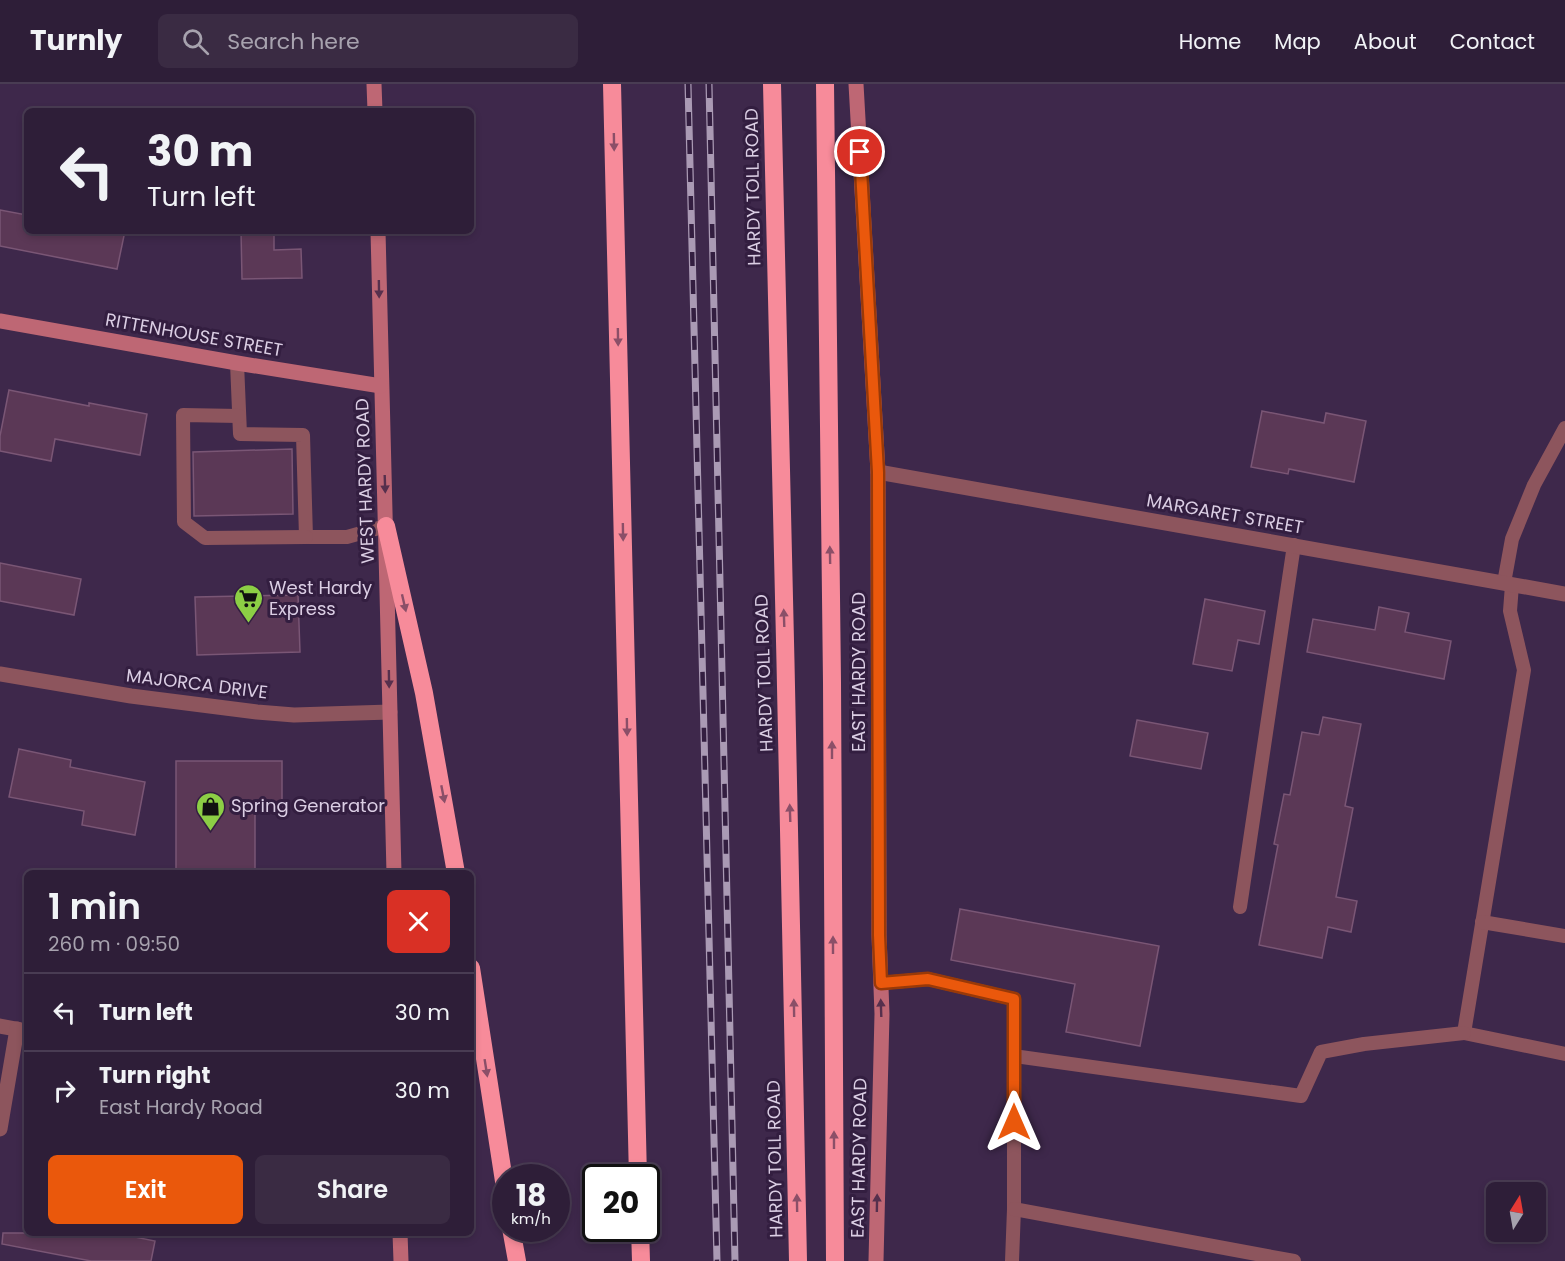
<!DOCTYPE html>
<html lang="en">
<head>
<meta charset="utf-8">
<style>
	body { margin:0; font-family:Poppins,sans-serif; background:#3a2b43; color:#f1f3f6; height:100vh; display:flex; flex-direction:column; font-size:22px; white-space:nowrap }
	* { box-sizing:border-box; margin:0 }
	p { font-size:20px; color:#a7a2ae }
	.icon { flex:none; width:33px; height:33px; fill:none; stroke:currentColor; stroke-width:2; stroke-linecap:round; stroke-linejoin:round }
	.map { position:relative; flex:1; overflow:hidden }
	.details { position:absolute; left:24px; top:786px; width:450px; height:366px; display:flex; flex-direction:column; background:#2e1e38; border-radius:9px; box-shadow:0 3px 9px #0003,0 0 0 2px #493c53 }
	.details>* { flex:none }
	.top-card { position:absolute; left:24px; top:24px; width:450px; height:126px; border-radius:9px; box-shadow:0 3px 9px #0003,0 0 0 2px #493c53; background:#2e1e38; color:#f1f3f6; overflow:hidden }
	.needle { width:39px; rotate:11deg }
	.tools { position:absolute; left:1486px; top:1098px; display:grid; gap:12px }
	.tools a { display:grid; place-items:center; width:60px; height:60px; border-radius:9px; background:#2e1e38; box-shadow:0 3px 9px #0003,0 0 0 2px #493c53; font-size:30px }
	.speed { position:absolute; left:492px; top:1080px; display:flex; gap:12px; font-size:30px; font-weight:700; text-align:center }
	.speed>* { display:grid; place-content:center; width:78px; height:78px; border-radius:50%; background:#2e1e38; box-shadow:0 3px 9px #0003,0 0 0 2px #493c53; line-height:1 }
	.speed small { font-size:15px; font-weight:400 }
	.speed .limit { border:3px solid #111; border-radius:9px; background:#fff; color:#111 }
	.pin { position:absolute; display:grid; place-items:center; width:51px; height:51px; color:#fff; margin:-26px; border:3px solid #fff; border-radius:50%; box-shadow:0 2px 6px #0007 }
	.me { position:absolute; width:66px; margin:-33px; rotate:0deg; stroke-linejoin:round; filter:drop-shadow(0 0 4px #0008) }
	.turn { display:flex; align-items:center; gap:21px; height:126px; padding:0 24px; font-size:27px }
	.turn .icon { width:78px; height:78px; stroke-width:2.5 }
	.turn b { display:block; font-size:42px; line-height:51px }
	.round { display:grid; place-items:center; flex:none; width:63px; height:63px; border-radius:9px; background:#3a2b43 }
	.overview { display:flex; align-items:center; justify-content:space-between; height:102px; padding:0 24px }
	h1 { font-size:36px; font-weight:600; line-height:45px }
	.cta { display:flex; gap:12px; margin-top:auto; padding:12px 24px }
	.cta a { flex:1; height:69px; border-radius:9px; background:#ea580c; color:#fff; font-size:24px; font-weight:600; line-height:69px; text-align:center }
	.cta a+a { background:#3a2b43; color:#f1f3f6 }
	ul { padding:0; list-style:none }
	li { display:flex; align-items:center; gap:18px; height:78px; padding:0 24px; border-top:2px solid #493c53 }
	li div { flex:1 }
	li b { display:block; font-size:22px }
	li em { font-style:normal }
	header { display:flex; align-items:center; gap:36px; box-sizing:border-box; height:84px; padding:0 30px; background:#2e1e38; border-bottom:2px solid #493c53 }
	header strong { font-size:28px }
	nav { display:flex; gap:33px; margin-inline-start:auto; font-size:21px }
	.search { width:420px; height:54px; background:#3a2b43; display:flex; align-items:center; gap:15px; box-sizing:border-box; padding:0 21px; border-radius:9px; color:#a7a2ae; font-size:22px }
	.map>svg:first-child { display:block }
</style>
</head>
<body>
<header>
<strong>Turnly</strong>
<div class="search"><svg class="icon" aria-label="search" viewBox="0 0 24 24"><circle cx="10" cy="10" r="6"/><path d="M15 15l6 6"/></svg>Search here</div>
<nav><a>Home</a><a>Map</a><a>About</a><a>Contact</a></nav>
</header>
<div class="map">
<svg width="1565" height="1177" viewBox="0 0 1565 1177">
	<rect width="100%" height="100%" fill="#3e284b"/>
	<g fill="#5b3856" stroke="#7a5675" stroke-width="1.5">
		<polygon points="0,126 27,131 27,147 125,147 117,185 0,162"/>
		<polygon points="241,147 274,147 274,166 301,165 302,194 242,195"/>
		<polygon points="9,306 89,322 89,319 147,330 140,371 55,355 51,377 0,367 0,352"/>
		<polygon points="1262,327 1324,339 1326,329 1366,337 1354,398 1289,385 1288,390 1251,383"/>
		<polygon points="292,365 293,430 194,432 193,368"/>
		<polygon points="0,479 81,495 74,531 0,517"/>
		<polygon points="298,511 300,568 197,571 195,513"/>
		<polygon points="1205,515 1265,527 1259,560 1238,556 1232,587 1193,580"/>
		<polygon points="1379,523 1409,529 1405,548 1451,557 1444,595 1307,568 1313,535 1375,546"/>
		<polygon points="1323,633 1361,640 1345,722 1353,724 1336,813 1357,817 1351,848 1328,843 1322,874 1259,861 1278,761 1274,760 1284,710 1290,711 1302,648 1319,651"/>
		<polygon points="1137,636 1208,649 1201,685 1130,672"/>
		<polygon points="19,665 71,676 70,683 145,698 135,751 82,741 84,727 9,713"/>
		<polygon points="176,677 282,677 282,727 255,727 255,789 176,789"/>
		<polygon points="960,825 1159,862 1140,962 1066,948 1075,900 951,876"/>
		<polygon points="3,1149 115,1149 155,1157 151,1177 91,1177 2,1160"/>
	</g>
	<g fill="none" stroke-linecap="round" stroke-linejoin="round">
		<g stroke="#8d555d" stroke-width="14">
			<polyline points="237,279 240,350 303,351 306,453 347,453 386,442"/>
			<polyline points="239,332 183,331 184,438 205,454 306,453"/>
			<polyline points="1504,499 1512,455 1534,401 1565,344"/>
			<polyline points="1512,501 1510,527 1524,586 1464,949 1565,970"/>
			<polyline points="1240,823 1294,461"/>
			<polyline points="1482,838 1565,852"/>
			<polyline points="881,899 928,895 1014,915 1014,1125 1012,1177"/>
			<polyline points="1014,972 1301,1012 1321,968 1364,960 1464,949"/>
			<polyline points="1014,1125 1294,1177"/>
		</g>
		<g stroke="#8d555d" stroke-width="15">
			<polyline points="878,388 1565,510"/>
			<polyline points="0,590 131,612 257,628 294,631 390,628"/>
			<polyline points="0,942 27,947"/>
			<polyline points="0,1045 17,945"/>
		</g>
		<g stroke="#be6774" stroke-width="15">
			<polyline points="374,0 375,27"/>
			<polyline points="856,0 878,388 879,851 882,930 876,1177"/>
			<polyline points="378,147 394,789"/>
			<polyline points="0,237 237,279 381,302"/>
			<polyline points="400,1149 401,1177"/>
		</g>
		<g stroke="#f78b9a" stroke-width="18">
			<polyline points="612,0 638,1094"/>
			<path d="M 772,0 C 780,392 792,785 798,1177"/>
			<polyline points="825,0 832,598 835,1177"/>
			<polyline points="386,442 424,609 456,789"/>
			<polyline points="471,884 506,1110"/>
			<polyline points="511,1144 517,1177"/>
			<polyline points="640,1144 641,1177"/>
		</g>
		<defs>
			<g id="rail">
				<polyline points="688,0 717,1177"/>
				<polyline points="709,0 735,1177"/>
			</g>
		</defs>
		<use href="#rail" stroke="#aa9ab4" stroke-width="7"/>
		<use href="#rail" stroke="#331e40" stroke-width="4.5" stroke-dasharray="14" stroke-linecap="butt"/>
	</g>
	<defs><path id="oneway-solid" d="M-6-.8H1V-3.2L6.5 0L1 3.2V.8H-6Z" transform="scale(1.5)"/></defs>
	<g fill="#8b4f68">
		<use href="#oneway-solid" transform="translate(614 58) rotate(89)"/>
		<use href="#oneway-solid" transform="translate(618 253) rotate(89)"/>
		<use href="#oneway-solid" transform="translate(623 448) rotate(89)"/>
		<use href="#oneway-solid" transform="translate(830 471) rotate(-91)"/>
		<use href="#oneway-solid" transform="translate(404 519) rotate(77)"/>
		<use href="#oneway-solid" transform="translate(784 534) rotate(-92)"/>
		<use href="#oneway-solid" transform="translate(627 643) rotate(89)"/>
		<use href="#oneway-solid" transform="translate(832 666) rotate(-90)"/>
		<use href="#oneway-solid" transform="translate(443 710) rotate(79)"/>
		<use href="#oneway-solid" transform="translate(790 729) rotate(-92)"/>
		<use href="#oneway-solid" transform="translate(833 861) rotate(-90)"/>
		<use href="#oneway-solid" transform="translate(794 924) rotate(-91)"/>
		<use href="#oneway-solid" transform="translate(486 984) rotate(81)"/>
		<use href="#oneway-solid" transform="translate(834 1056) rotate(-90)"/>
		<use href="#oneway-solid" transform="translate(797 1119) rotate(-91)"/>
	</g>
	<g fill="#56304d">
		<use href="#oneway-solid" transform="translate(379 205) rotate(89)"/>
		<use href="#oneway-solid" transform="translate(385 400) rotate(88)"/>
		<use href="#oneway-solid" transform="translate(389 595) rotate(89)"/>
		<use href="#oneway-solid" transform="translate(881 924) rotate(-92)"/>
		<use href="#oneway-solid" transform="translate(877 1119) rotate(-89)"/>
	</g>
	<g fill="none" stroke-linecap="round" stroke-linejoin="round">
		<defs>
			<polyline id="route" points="860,68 878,388 879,851 881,899 928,895 1014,915 1014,1038"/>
		</defs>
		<use href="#route" stroke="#983908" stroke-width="15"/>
		<use href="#route" stroke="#ea580c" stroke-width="10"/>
	</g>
	<defs>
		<symbol id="supermarket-pin" viewBox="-11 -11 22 30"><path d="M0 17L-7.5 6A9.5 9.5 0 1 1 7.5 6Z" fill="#8cce45" stroke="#331e40"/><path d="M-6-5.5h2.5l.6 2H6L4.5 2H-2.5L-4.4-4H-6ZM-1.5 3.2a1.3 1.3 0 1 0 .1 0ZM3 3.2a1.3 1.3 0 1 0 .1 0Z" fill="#111"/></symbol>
		<symbol id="shop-pin" viewBox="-11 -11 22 30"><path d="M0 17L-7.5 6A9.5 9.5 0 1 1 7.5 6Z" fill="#8cce45" stroke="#331e40"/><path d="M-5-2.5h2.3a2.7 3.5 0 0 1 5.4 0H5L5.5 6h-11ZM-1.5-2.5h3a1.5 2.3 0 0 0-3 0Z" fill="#111"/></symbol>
	</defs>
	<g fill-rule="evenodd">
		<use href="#supermarket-pin" x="232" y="498" width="33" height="45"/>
		<use href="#shop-pin" x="194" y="706" width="33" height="45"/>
	</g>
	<g text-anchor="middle" stroke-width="6" stroke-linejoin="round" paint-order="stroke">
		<g font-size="18" fill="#dbcee4" stroke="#331e40">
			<text transform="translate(753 103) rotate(-91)" y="6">HARDY TOLL ROAD</text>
			<text transform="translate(194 251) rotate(10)" y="6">RITTENHOUSE STREET</text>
			<text transform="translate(365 397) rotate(-92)" y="6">WEST HARDY ROAD</text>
			<text transform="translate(1225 430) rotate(10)" y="6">MARGARET STREET</text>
			<text transform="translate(859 588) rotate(-90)" y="6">EAST HARDY ROAD</text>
			<text transform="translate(764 589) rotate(-92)" y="6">HARDY TOLL ROAD</text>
			<text transform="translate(197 600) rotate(7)" y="6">MAJORCA DRIVE</text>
			<text transform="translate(859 1074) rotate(-89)" y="6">EAST HARDY ROAD</text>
			<text transform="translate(775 1075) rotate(-91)" y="6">HARDY TOLL ROAD</text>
		</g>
		<g font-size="18" fill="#dbcee4" stroke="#331e40" text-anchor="start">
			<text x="269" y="510">West Hardy<tspan x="269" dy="21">Express</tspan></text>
			<text x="231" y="728">Spring Generator</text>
		</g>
	</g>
</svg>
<div class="tools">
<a><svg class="needle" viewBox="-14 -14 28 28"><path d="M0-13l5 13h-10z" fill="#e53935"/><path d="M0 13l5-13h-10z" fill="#a7a2ae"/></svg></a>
</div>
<div class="speed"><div>18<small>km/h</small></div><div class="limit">20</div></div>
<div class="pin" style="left:860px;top:68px;background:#d93025"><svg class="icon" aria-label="arrive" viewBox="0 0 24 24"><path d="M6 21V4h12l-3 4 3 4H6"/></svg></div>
<svg class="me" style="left:1014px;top:1038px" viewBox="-20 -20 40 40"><path d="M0-17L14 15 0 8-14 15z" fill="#ea580c" stroke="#fff" stroke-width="4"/></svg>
<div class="top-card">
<div class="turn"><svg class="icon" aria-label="left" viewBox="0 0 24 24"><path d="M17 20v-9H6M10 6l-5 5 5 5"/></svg><div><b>30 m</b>Turn left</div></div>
</div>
<section class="details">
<div class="overview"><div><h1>1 min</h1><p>260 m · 09:50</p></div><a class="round" style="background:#d93025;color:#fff"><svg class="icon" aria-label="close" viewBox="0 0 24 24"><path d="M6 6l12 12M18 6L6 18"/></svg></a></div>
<ul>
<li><svg class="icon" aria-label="left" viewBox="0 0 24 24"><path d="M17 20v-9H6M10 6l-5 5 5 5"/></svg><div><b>Turn left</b></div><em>30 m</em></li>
<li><svg class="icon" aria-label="right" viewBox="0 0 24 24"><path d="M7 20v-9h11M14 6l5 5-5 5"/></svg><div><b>Turn right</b><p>East Hardy Road</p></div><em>30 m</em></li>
</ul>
<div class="cta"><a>Exit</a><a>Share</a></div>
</section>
</div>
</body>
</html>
